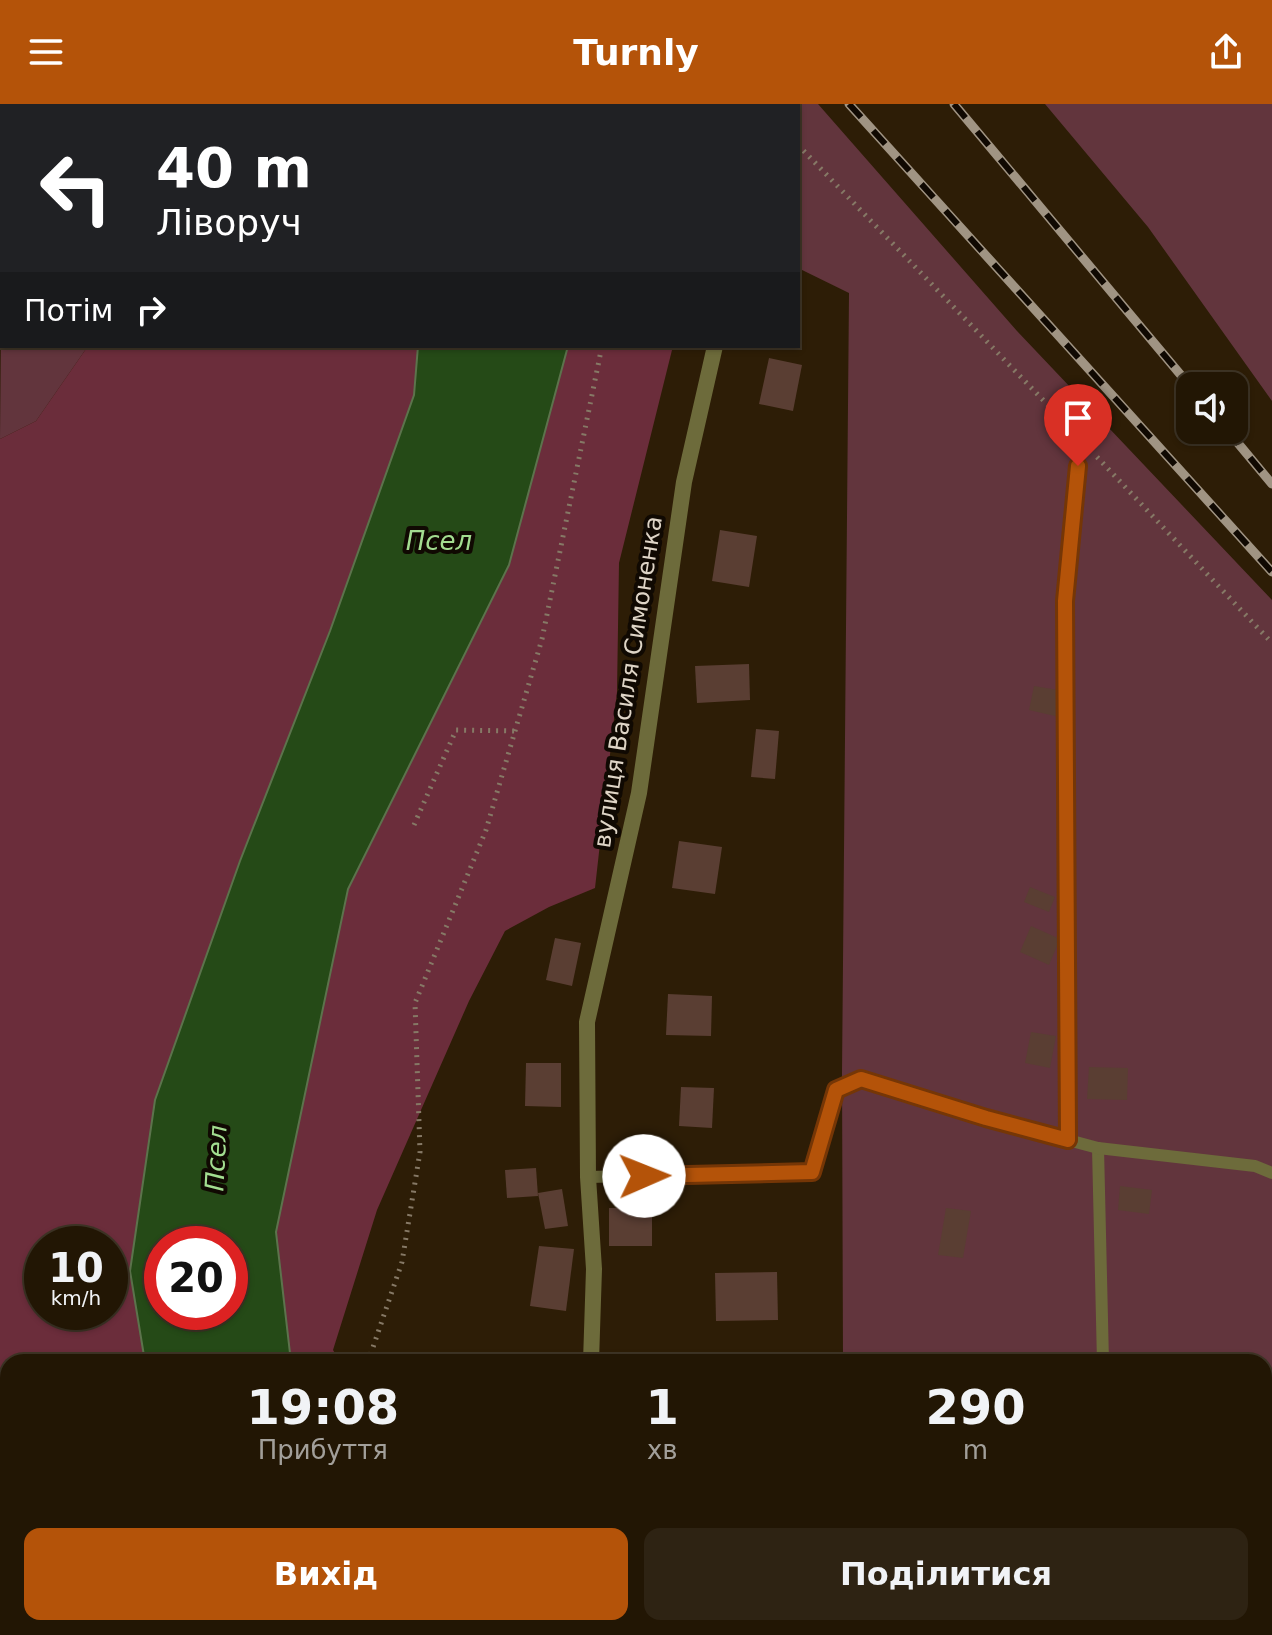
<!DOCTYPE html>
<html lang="uk">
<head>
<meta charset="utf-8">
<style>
	body { margin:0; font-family:"DejaVu Sans",sans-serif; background:#2e2313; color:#f1f3f6; height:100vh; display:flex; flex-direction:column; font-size:30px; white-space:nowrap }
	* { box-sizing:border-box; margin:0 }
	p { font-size:26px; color:#a29f9a }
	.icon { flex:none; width:44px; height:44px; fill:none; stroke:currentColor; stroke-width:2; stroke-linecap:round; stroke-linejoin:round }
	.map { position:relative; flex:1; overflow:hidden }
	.panel { position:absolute; left:0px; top:1250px; width:1272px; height:282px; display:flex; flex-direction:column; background:#221604; border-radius:24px 24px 0 0; box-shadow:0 2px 6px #0004,0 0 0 2px #3f3526 }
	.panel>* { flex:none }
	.guide { position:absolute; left:0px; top:0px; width:800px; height:244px; box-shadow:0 2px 6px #0004,0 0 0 2px #3f3526; background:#202124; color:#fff; overflow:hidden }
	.tools { position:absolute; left:1176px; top:268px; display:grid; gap:16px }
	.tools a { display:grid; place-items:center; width:72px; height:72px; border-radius:16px; background:#221604; box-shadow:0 2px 6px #0004,0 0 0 2px #3f3526; font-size:40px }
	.speed { position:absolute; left:24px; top:1122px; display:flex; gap:16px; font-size:40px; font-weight:700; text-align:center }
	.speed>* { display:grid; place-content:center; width:104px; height:104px; border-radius:50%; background:#221604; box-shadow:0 2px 6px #0004,0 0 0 2px #3f3526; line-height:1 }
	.speed small { font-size:20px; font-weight:400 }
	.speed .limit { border:12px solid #d22; background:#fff; color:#111 }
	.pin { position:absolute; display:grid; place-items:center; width:68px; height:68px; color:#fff; margin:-82px -34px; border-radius:50% 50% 50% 0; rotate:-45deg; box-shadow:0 0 8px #0007 }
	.pin .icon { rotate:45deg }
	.me { position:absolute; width:88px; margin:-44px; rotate:89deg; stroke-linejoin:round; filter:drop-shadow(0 0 6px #0008) }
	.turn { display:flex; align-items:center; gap:28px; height:168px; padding:0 24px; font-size:36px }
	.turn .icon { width:104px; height:104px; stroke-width:2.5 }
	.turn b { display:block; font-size:56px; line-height:68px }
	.then { display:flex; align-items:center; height:76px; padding:0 24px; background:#0003; gap:16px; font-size:30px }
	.eta { display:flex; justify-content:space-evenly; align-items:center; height:136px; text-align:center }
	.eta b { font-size:48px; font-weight:700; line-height:56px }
	.primary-button { display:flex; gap:16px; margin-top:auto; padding:16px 24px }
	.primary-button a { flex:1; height:92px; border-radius:16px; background:#b45309; color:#fff; font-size:32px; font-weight:700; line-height:92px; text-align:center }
	.primary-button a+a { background:#2e2313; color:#f1f3f6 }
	header { display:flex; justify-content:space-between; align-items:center; height:104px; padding:0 24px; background:#b45309; color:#fff; font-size:36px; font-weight:700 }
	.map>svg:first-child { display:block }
</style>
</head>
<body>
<header><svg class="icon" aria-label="menu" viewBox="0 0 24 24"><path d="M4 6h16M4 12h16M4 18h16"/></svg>Turnly<svg class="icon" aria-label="share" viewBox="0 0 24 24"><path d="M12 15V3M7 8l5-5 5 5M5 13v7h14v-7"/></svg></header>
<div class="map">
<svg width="1272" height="1531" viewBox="0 0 1272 1531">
	<rect width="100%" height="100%" fill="#2d1d06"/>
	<g fill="#62353d">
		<polygon points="689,0 818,0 1017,227 1272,496 1272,1531 1057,1531 1018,1524 1264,1524 1264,1258 843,1258 842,969 849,189 798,164 798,2"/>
		<polygon points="1045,0 1272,0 1272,297 1148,123"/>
		<polygon points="2,108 2,242 88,242 36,317 0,335"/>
	</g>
	<g fill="#6b2d3b" fill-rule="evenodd">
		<polygon points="0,0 99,0 2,2 0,109"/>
		<polygon points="179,0 418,0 419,2 177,2"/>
		<path d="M 88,242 L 418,242 L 414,291 L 330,527 L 240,757 L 155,996 L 130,1167 L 145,1258 L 8,1258 L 8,1524 L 138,1524 L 136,1531 L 0,1531 L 0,335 L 36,317 ZM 42,1140 L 110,1140 L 110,1208 L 42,1208 Z"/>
		<polygon points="568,242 673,242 619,459 617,588 595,784 549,803 505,827 469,897 377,1106 333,1246 340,1258 291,1258 276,1128 348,785 509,461"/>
		<polygon points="335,1524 407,1524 408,1531 337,1531"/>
	</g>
	<g fill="#254a17" stroke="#5c734c" stroke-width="2" fill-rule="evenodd">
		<path d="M 418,242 L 568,242 L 509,461 L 348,785 L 276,1128 L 291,1258 L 145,1258 L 130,1167 L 155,996 L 240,757 L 330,527 L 414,291 ZM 162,1140 L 230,1140 L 230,1208 L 162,1208 Z"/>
		<polygon points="138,1524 335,1524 337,1531 136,1531"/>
	</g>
	<g fill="#5a3e33">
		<polygon points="769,254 802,261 793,307 759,300"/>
		<polygon points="720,426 757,432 749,483 712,477"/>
		<polygon points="749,560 750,596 697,599 695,562"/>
		<polygon points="1034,582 1064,587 1059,613 1029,606"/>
		<polygon points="756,625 779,627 775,675 751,673"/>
		<polygon points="679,737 722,743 715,790 672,784"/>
		<polygon points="1030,783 1055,793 1049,808 1024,798"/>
		<polygon points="1031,822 1060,835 1049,861 1020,848"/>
		<polygon points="555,834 581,839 572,882 546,876"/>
		<polygon points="668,890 712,892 711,932 666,931"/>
		<polygon points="1031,928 1056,932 1050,964 1025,959"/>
		<polygon points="526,959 561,959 561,1003 525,1002"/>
		<polygon points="1089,963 1128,964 1127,996 1087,995"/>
		<polygon points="681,983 714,984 712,1024 679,1022"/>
		<polygon points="536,1064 538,1092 507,1094 505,1066"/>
		<polygon points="1120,1082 1152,1086 1149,1110 1118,1106"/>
		<polygon points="562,1085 568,1122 545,1125 538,1089"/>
		<polygon points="652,1103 652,1142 609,1142 609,1104"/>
		<polygon points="946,1104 971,1107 963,1154 938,1151"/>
		<polygon points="539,1142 574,1145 566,1207 530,1202"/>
		<polygon points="777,1168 778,1216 716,1217 715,1169"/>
		<rect x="621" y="1524" width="40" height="7"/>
	</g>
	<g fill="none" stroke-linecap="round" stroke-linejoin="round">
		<g stroke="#867966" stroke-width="5" stroke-dasharray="2 6" stroke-linecap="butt">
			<polyline points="753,0 755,2"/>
			<polyline points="629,2 629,0"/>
			<polyline points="798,41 1068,322"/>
			<polyline points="1097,353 1272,539"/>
			<polyline points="414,721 456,626 515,627"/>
			<polyline points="368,1258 402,1158 420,1048 415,899 486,726 542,535 602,242"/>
			<polyline points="405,1524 409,1531"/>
		</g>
		<g stroke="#6d6b3b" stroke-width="12">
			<polyline points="1068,1036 1065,497 1081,335"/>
			<polyline points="1098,1044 1103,1258"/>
			<polyline points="588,1073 812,1068 836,986 861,975 986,1014 1098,1044 1255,1062 1272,1069"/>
		</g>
		<g stroke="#6d6b3b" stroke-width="16">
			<polyline points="591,1258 594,1165 588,1073 587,918 639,689 684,378 715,242"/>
			<polyline points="599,1531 600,1524"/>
		</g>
		<defs>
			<g id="rail">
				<polyline points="849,0 1272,468"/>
				<polyline points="954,0 1190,282"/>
				<polyline points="1227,326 1272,380"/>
			</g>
		</defs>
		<use href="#rail" stroke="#a09483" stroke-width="9"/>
		<use href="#rail" stroke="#100902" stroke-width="6" stroke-dasharray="18" stroke-linecap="butt"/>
	</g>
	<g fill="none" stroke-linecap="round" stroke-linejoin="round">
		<defs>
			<polyline id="route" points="644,1072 812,1068 836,986 861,975 986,1014 1068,1036 1065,497 1078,362"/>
		</defs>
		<use href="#route" stroke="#753606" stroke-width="20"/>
		<use href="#route" stroke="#b45309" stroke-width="14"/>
	</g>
	<g text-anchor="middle" stroke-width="8" stroke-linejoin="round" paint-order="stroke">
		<g font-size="24" fill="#ded4c6" stroke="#100902">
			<text transform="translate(628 578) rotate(-81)" y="8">вулиця Василя Симоненка</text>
		</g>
		<g font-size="26" font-style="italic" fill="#a3dd90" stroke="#100902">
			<text x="439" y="446">Псел</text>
			<text transform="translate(216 1054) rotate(-87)" y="9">Псел</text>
		</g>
	</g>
</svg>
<div class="tools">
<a><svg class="icon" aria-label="sound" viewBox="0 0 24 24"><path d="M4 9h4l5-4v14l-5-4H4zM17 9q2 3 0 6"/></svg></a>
</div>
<div class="speed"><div>10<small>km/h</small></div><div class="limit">20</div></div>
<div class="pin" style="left:1078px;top:362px;background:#d93025"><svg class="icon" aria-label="arrive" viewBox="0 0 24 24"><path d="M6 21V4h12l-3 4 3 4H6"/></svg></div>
<svg class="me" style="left:644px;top:1072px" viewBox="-20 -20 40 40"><circle r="19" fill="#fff"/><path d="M0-13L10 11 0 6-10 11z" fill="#b45309"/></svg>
<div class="guide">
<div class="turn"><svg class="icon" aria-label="left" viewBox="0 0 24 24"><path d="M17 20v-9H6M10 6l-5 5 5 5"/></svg><div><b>40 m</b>Ліворуч</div></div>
<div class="then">Потім<svg class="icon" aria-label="right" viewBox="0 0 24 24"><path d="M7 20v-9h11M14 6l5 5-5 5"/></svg></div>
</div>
<section class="panel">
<div class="eta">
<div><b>19:08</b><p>Прибуття</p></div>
<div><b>1</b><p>хв</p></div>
<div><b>290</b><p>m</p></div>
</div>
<div class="primary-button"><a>Вихід</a><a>Поділитися</a></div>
</section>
</div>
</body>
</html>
